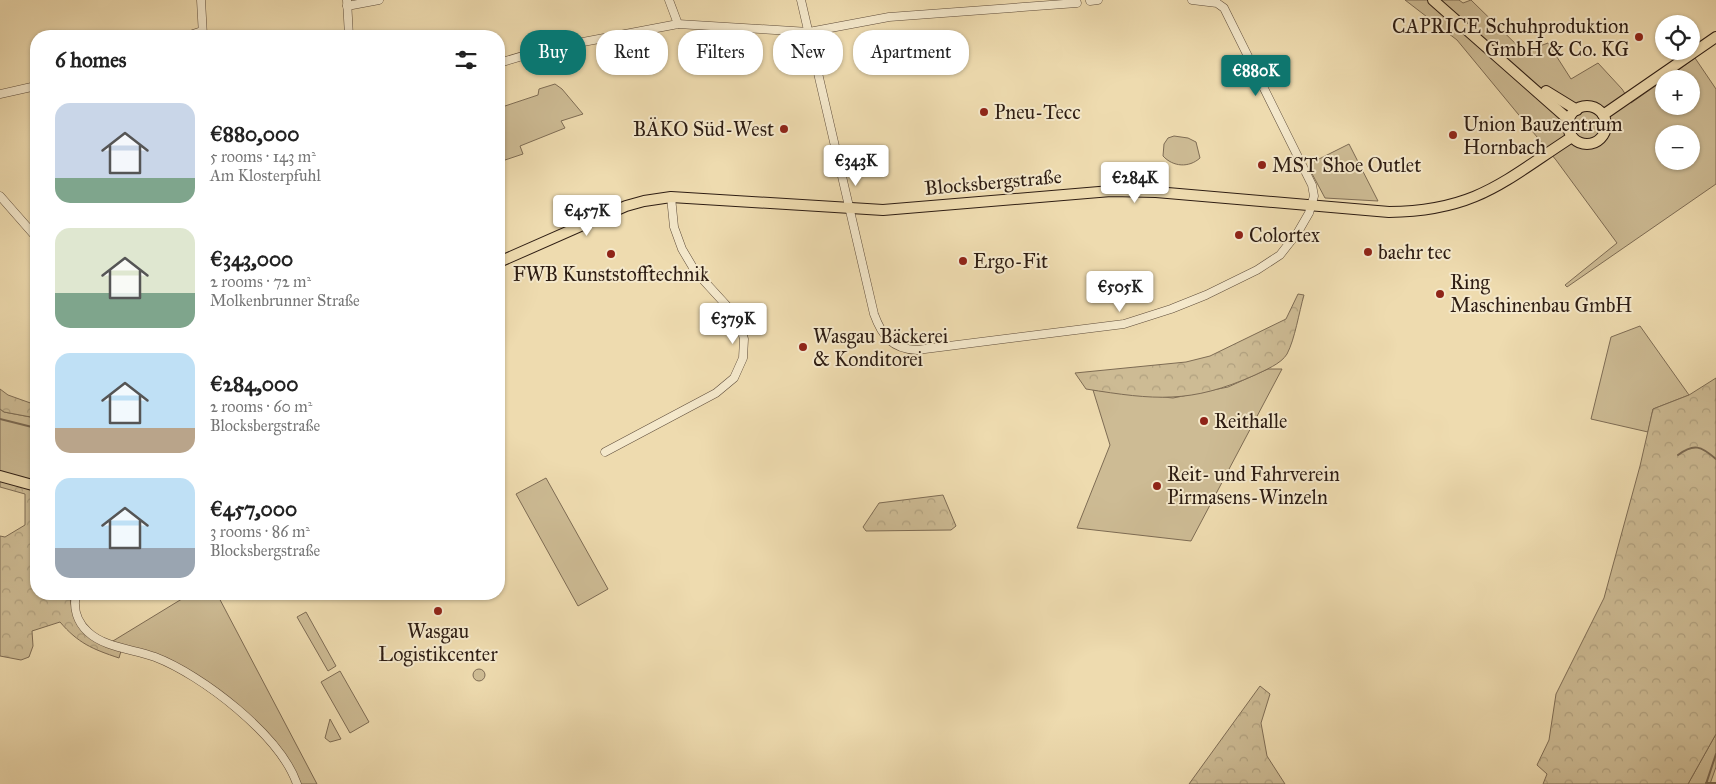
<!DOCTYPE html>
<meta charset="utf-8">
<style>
:root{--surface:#fff;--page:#f2f2f2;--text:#222;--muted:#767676;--accent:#0f766e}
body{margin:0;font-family:"IM FELL Great Primer",serif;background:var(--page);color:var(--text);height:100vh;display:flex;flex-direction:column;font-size:19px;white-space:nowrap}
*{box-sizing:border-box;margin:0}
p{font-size:16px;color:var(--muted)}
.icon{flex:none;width:28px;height:28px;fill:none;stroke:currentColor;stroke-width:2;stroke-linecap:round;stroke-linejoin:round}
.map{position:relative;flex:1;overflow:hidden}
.drawer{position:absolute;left:30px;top:30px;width:475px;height:570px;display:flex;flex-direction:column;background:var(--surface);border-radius:20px;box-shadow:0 1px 4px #0004}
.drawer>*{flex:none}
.guide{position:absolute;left:520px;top:30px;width:475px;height:45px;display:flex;gap:10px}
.buttons{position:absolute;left:1655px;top:15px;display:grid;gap:10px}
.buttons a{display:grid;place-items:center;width:45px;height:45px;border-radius:50%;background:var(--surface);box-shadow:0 1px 4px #0004;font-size:25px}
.price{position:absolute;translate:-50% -42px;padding:0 11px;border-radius:5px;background:#fff;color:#222;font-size:16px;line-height:32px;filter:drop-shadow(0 1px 2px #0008)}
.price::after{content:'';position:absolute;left:50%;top:30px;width:15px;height:11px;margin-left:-8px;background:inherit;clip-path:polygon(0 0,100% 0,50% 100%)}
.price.active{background:var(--accent);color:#fff}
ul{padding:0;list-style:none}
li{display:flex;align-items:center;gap:15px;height:125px;padding:0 25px}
li span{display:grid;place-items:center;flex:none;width:140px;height:100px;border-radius:15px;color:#555}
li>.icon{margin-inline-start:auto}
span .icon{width:60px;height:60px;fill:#fffc;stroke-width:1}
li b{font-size:21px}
h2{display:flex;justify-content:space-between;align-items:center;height:60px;padding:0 25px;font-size:21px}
.tag{padding:0 18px;border-radius:20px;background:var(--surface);box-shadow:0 1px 4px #0004;font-size:18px;line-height:45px}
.tag.active{background:var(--accent);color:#fff}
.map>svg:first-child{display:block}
.green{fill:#cdbb94;stroke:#7e6c54;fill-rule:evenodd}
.forest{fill:url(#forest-crowns);stroke:#7e6c54}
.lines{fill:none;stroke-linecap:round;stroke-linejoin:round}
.stream{stroke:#7a6851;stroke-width:2}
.minor-casing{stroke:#5e4c3a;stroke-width:9}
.major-casing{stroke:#2e1d13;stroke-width:12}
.minor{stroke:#f4e8cb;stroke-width:8}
.major{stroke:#eedbaf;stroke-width:10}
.poi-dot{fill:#8f2418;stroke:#f4e8cb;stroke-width:2}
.labels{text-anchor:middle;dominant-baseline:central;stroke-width:4;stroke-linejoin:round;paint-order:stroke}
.poi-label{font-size:20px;fill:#2e1d13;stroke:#f4e8cb;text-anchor:start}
.street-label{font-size:20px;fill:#2e1d13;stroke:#f4e8cb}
</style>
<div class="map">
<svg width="1716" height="784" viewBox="0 0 1716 784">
<defs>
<pattern id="forest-crowns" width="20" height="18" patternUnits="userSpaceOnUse" patternTransform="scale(1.25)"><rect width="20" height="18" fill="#cdbb94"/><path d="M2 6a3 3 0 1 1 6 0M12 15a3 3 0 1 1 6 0" fill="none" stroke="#b0a07f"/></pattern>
</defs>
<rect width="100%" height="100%" fill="#eedbaf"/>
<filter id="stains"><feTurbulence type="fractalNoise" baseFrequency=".004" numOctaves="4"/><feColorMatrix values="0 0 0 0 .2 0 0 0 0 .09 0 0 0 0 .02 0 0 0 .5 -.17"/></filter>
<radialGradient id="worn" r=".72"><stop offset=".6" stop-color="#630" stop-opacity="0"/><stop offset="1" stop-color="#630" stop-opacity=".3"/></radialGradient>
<g class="green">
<path d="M 1405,0 L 1459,0 L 1463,3 L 1471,0 L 1524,52 L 1548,43 L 1571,79 L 1598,63 L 1622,89 L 1631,103 L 1664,80 L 1664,106 L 1691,106 L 1691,79 L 1666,79 L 1695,58 L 1716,89 L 1716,184 L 1567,287 L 1565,285 L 1617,243 L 1556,160 L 1457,40 ZM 1664,134 L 1691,134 L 1691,161 L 1664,161 Z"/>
<path d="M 555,84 L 562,89 L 583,114 L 561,121 L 565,128 L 520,146 L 523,154 L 499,162 L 499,108 L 538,95 L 539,89 Z"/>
<path d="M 1174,136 L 1188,138 L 1196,142 L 1200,158 C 1189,168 1173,167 1163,156 L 1164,144 L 1168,138 Z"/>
<path d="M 1349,144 L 1378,201 L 1325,198 L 1309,168 L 1311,163 Z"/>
<path d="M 1640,326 L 1689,395 L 1653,409 L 1648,432 L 1591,419 L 1611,337 Z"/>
<path d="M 1268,369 L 1282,369 L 1191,541 L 1077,528 L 1110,445 L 1093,390 L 1173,398 L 1228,387 Z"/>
<path d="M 0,409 L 4,412 L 36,418 L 36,482 L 0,471 Z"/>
<path d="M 546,478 L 608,589 L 578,606 L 516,494 Z"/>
<path d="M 190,594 L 217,594 L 317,784 L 297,784 L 256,725 L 170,664 L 108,644 Z"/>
<path d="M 306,612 L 336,666 L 328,671 L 297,617 Z"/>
<circle cx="479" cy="675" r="6"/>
<path d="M 340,671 L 369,722 L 350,733 L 321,682 Z"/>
<path d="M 330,719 L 341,739 L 330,742 L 325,738 Z"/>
<path d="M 1716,734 L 1716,767 L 1710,784 L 1688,784 Z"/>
</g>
<g class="forest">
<path d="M 1298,294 L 1304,295 C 1299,312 1295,339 1287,354 C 1281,364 1265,370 1255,375 C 1190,404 1155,400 1086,389 L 1075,373 L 1186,362 L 1210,356 L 1286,319 Z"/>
<path d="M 1716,378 L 1716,734 L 1688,784 L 1543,784 L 1547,774 L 1537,765 L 1549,740 L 1556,694 L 1604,598 L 1640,466 L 1653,409 L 1689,395 Z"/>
<path d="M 0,389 L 8,395 L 36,405 L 36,418 L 4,412 L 0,409 Z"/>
<path d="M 0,471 L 36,482 L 36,594 L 70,594 C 73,632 88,639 121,651 L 119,658 C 92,649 78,643 60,622 L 32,631 L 33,646 L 29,657 L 21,660 L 0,656 L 0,536 L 5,537 L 25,525 L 25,494 L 0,487 Z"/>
<path d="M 943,495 L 956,526 L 951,530 L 866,531 L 863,527 L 879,503 Z"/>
<path d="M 1260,686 L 1270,694 L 1261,723 L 1267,756 L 1285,784 L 1189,784 Z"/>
</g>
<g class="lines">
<g class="stream">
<path d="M 0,419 L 36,428"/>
<path d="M 1678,455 C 1694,443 1701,446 1716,459"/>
<path d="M 1706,783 L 1716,783"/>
<path d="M 1706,784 L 1716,754"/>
</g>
<defs>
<g id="minor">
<path d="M 201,0 L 203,36"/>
<path d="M 347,0 L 349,36"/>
<path d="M 669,0 L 678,24"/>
<path d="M 801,0 L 874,314 C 882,336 892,349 917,350 L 1124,324 L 1171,309 L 1206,295 L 1257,270 L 1280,255 L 1298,232 L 1309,213 L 1314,196 L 1312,185 L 1224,8 L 1217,3 L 1192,0"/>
<path d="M 1090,1 L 1098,0"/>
<path d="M 347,6 L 379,0"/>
<path d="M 187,36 L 202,31"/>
<path d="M 499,63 L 546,49 L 678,24 L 809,32 L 889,17 L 1077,3"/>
<path d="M 0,94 L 36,86"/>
<path d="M 0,196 L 36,237"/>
<path d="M 605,452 L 716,393 L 734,378 L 743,358 L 744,339 L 738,318 L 695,271 L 682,249 L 674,227 L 671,197"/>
<path d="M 76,594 C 73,608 77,622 88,632 C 105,648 134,649 155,657 C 202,675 280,735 297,784"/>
</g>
<g id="major">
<path d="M 1433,0 L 1569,120"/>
<path d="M 1546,91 L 1577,110"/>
<circle cx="1587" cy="125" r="19"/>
<path d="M 1603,115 L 1716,37"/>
<path d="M 499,262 L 626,206 L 644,201 L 671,197 L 883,210 L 1111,191 L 1156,192 L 1389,212 C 1476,211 1504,181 1572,137"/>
<path d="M 0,476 L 36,486"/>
</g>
</defs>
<use href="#minor" class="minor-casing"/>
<use href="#major" class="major-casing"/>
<use href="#minor" class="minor"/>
<use href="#major" class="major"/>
</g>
<g class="poi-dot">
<circle cx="1639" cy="37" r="5"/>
<circle cx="984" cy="112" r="5"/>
<circle cx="784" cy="129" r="5"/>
<circle cx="1453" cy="135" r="5"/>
<circle cx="1262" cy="165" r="5"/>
<circle cx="1239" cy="235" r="5"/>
<circle cx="1368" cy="252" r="5"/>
<circle cx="611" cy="254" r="5"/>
<circle cx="963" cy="261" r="5"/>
<circle cx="1440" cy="294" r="5"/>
<circle cx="803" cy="347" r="5"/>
<circle cx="1204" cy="421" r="5"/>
<circle cx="1157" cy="486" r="5"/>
<circle cx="438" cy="611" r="5"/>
</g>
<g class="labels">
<g class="poi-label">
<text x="1629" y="26" text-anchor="end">CAPRICE Schuhproduktion<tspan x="1629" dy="23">GmbH &amp; Co. KG</tspan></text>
<text x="994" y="112">Pneu-Tecc</text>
<text x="1463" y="124">Union Bauzentrum<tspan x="1463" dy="23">Hornbach</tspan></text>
<text x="774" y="129" text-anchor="end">BÄKO Süd-West</text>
<text x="1272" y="165">MST Shoe Outlet</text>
<text x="1249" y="235">Colortex</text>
<text x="1378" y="252">baehr tec</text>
<text x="973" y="261">Ergo-Fit</text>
<text x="611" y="274" text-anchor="middle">FWB Kunststofftechnik</text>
<text x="1450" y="282">Ring<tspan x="1450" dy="23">Maschinenbau GmbH</tspan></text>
<text x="813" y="336">Wasgau Bäckerei<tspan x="813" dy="23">&amp; Konditorei</tspan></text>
<text x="1214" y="421">Reithalle</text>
<text x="1167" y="474">Reit- und Fahrverein<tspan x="1167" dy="23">Pirmasens-Winzeln</tspan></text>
<text x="438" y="631" text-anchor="middle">Wasgau<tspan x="438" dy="23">Logistikcenter</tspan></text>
</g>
<g class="street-label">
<text transform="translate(993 182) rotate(-5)">Blocksbergstraße</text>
</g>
</g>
<rect width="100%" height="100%" filter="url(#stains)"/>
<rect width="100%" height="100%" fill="url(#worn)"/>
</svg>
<div class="buttons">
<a><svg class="icon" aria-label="locate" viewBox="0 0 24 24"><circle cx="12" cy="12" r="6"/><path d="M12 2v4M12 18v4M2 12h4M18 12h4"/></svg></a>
<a>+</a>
<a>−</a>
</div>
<b class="price active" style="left:1256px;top:97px">€880K</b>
<b class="price" style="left:856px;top:187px">€343K</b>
<b class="price" style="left:1135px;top:204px">€284K</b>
<b class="price" style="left:587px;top:237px">€457K</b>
<b class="price" style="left:1120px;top:313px">€505K</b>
<b class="price" style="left:733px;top:345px">€379K</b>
<div class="guide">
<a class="tag active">Buy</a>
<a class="tag">Rent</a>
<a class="tag">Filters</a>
<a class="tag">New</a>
<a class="tag">Apartment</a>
</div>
<section class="drawer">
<h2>6 homes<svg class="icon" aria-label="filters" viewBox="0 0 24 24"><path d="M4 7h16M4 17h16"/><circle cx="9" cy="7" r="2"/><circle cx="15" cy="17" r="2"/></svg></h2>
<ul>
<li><span style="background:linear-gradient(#c9d6e8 75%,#7fa58c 0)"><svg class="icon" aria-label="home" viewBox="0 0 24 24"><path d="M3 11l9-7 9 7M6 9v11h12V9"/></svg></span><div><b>€880,000</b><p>5 rooms · 143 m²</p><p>Am Klosterpfuhl</p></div></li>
<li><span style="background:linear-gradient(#dfe7d0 65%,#7fa58c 0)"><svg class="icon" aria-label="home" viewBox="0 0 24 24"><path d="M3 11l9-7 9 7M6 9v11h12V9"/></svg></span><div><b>€343,000</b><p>2 rooms · 72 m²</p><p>Molkenbrunner Straße</p></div></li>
<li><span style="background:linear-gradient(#bfe0f5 75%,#b9a48a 0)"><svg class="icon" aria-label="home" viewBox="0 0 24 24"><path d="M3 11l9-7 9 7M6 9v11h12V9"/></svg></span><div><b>€284,000</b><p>2 rooms · 60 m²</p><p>Blocksbergstraße</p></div></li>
<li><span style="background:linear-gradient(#bfe0f5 70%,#9aa5b1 0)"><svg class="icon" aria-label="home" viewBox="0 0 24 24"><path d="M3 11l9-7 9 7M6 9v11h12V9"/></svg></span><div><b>€457,000</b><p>3 rooms · 86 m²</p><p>Blocksbergstraße</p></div></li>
</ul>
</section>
</div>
